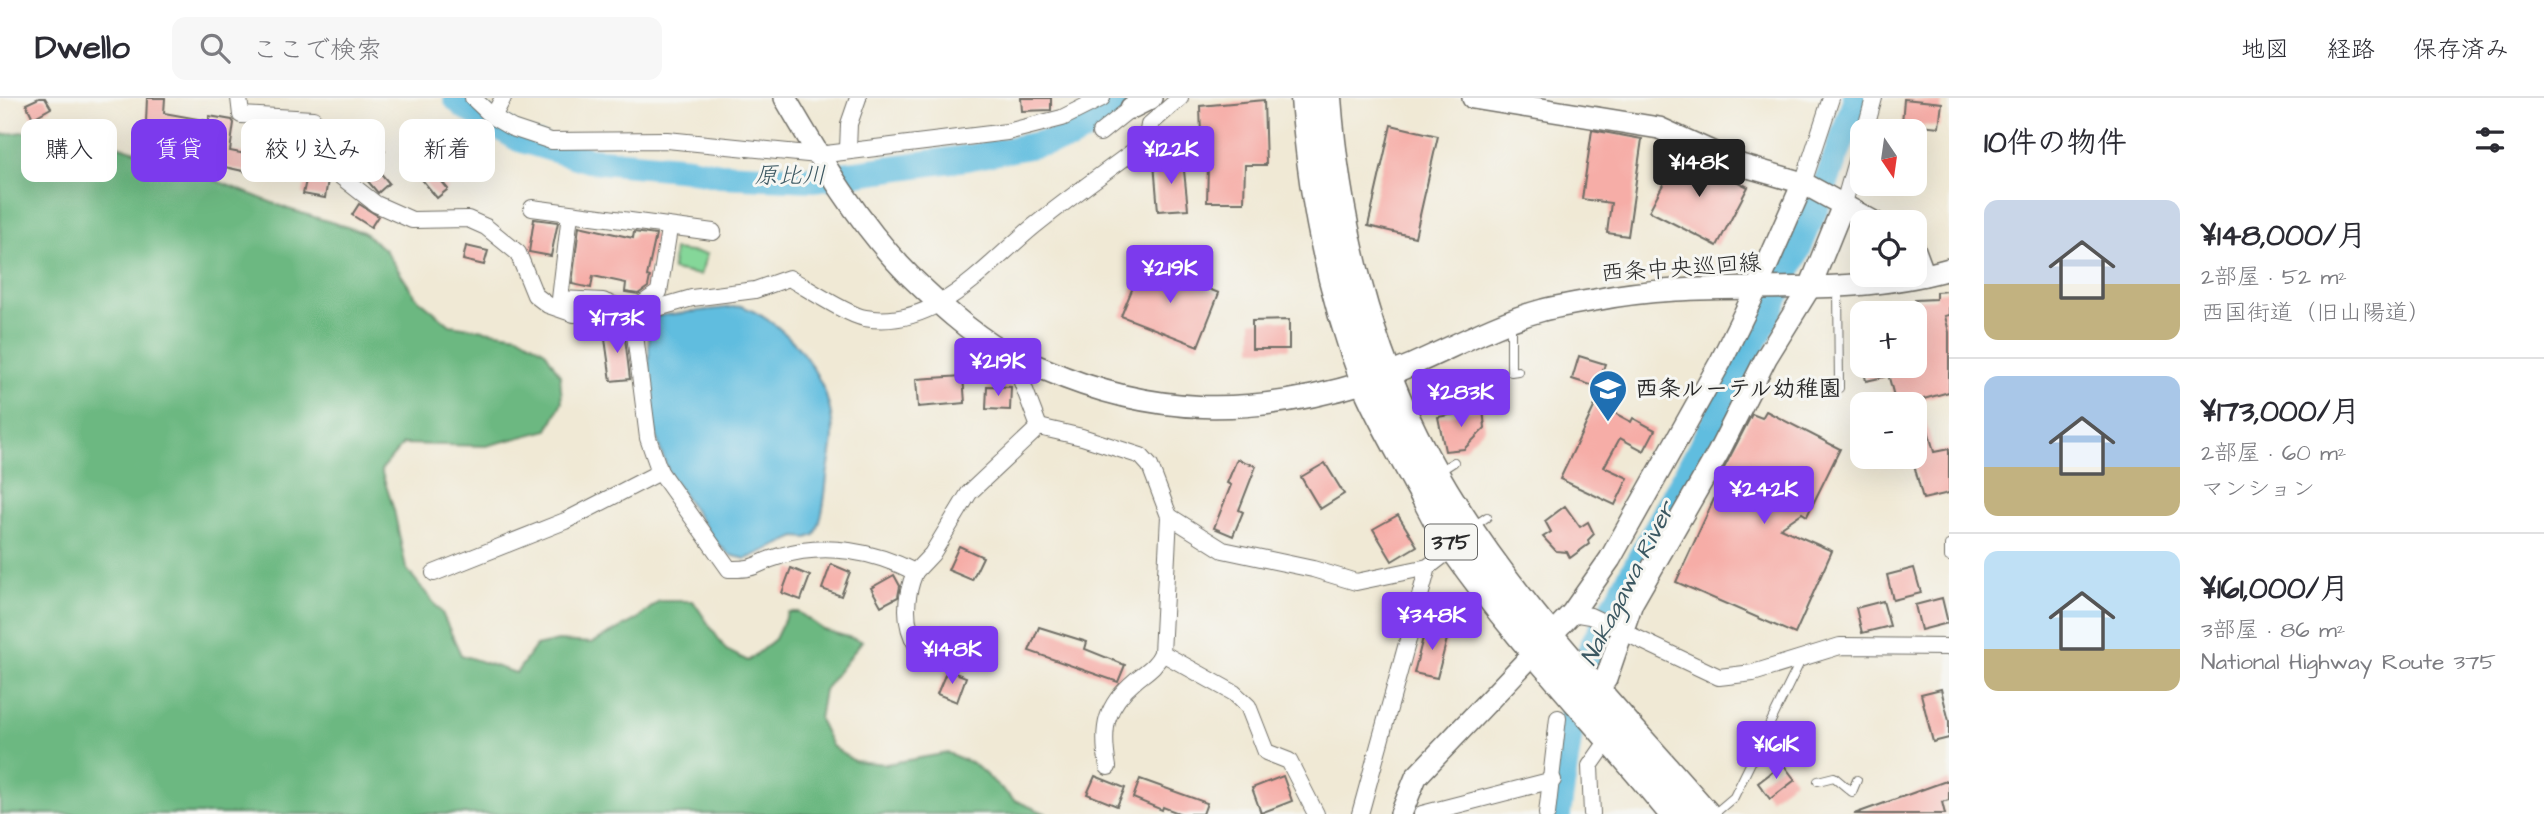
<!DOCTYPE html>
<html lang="ja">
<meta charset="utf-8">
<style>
:root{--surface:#fff;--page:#f7f7f7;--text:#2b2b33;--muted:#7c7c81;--line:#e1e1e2;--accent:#7c3aed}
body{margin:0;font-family:"Architects Daughter","Klee One",sans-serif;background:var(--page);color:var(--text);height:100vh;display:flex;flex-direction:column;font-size:26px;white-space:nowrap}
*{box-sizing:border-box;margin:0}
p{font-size:23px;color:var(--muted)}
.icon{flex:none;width:38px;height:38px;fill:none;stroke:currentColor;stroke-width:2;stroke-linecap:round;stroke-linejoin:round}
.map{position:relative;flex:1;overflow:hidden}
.sheet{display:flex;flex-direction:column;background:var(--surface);width:595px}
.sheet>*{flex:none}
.hud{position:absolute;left:21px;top:21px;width:665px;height:63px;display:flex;gap:14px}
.needle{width:46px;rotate:167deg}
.buttons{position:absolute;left:1850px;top:21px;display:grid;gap:14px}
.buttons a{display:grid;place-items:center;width:77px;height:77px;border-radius:14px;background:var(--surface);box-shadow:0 7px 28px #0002;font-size:35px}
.price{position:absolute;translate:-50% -60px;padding:0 16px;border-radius:7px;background:var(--accent);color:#fff;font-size:23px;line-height:46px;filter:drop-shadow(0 2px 4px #0008)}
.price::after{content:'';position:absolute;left:50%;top:42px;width:21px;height:16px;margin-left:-10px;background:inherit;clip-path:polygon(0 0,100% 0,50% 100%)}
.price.active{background:#222;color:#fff}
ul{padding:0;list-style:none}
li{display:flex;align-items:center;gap:21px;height:175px;padding:0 35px}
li+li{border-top:2px solid var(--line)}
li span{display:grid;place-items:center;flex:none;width:196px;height:140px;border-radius:14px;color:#555}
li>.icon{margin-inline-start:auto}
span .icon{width:84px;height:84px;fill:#fffc;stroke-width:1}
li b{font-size:30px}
h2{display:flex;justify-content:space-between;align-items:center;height:84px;padding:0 35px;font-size:30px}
.chip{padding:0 24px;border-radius:14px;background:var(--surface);box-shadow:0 7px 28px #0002;font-size:24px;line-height:63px}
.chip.active{background:var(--accent);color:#fff}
header{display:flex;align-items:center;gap:42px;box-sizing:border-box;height:98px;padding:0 35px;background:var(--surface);border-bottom:2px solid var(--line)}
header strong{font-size:33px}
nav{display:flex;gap:38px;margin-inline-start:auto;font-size:24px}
.search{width:490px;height:63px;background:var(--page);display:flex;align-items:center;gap:18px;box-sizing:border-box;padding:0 24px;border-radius:14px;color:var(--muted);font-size:26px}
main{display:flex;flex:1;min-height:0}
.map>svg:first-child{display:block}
.green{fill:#85d799;stroke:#588162;stroke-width:2}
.forest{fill:#6cb881;stroke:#4c7256;stroke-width:2}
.water{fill:#61bddf;stroke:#467485;stroke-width:2}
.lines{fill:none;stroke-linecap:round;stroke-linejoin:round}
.river{stroke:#61bddf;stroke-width:26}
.building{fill:#f6ada7}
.lane-casing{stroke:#706e66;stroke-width:10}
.street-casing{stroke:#706e66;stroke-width:18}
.secondary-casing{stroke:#706e66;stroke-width:24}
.highway-casing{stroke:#706e66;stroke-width:31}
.lane{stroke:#fff;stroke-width:8}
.street{stroke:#fff;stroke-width:16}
.secondary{stroke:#fff;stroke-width:21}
.highway{stroke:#fff;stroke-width:28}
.labels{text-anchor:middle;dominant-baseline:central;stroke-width:6;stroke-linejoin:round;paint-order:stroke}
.shield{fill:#f6f6f2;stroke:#686867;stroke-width:2}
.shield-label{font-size:21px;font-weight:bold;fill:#2b2b2b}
.street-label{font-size:23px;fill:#2b2b2b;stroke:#f6f6f2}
.poi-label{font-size:23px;font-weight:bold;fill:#2b2b2b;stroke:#f6f6f2;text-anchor:start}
.water-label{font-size:24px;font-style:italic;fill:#3b5761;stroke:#f6f6f2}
</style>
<header>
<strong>Dwello</strong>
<div class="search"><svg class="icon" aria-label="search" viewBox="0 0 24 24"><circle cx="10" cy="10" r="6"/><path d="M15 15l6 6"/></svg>ここで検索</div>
<nav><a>地図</a><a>経路</a><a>保存済み</a></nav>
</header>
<main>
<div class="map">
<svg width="1949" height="716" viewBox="0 0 1949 716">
<rect width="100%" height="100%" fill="#f6f6f2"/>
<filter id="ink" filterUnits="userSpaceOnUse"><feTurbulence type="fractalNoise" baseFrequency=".0143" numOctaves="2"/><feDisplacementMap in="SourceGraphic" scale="14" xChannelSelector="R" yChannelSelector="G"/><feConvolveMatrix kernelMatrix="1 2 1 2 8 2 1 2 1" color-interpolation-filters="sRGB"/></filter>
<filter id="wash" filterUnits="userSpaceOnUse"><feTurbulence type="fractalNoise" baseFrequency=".00686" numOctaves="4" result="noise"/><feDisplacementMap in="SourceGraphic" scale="28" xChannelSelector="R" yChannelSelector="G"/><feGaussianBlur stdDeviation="1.57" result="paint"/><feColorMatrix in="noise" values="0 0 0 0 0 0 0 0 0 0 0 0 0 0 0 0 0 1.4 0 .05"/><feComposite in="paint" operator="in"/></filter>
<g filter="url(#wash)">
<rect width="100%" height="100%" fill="#f0e9d5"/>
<path class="green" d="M 674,152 L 707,156 L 700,177 L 672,172 Z"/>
<path class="forest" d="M 63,29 L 172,65 L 288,111 L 363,134 L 385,152 L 416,199 L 450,227 L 518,237 L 545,253 L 560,277 L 562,304 L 548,332 L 486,348 L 403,346 L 381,372 L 394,412 L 406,470 L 442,515 L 461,557 L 516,575 L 536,548 L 558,543 L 592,545 L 636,522 L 659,503 L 693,503 L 726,552 L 748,563 L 775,541 L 788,514 L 798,514 L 824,532 L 862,543 L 824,592 L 819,621 L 832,648 L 854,663 L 886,666 L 948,655 L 974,666 L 1014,702 L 1047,716 L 0,716 L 0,37 Z"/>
<path class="water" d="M 742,208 C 791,228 832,281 833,337 C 833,350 829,365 827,379 C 825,398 823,420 815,437 L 807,440 L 796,439 L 746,461 L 730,457 L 715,443 L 670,377 L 660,351 L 649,310 L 649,238 L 657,218 Z"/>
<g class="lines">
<g class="river">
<path d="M 456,0 L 464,8 L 519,41 L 589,62 L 689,71 L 720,77 L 813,81 L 966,60 L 1070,40 L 1098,23 L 1124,0"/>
<path d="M 1558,716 L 1575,600 L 1592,548 C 1689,369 1794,194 1856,0"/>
</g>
</g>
<g id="blocks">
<g class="building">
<path d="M 39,0 L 45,0 L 51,10 L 33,20 L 26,6 Z"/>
<path d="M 147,0 L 165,0 L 164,15 L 209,23 L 209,18 L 232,22 L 234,25 L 230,53 L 287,64 L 284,82 L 202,64 L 206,41 L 168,34 L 170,25 L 146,24 Z"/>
<path d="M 1021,0 L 1051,0 L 1051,12 L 1022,13 Z"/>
<path d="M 1904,1 L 1942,5 L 1939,29 L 1902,25 Z"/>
<path d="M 1264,2 L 1266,67 L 1245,67 L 1244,104 L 1207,104 L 1208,68 L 1202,68 L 1200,8 Z"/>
<path d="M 1391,27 L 1438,38 L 1415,139 L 1368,128 Z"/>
<path d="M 1592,32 L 1642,41 L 1628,138 L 1607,135 L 1611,105 L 1582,101 Z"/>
<path d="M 371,36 L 385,53 L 372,65 L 389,85 L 378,95 L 354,67 L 349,72 L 332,57 L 343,47 L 349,54 Z"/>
<path d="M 412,47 L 448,91 L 437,100 L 402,57 Z"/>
<path d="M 1680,54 L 1748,89 L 1717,148 L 1649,113 Z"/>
<path d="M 1183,63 L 1188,111 L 1158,113 L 1154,65 Z"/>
<path d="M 307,78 L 328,82 L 325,100 L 303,96 Z"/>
<path d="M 359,106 L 378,118 L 371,129 L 352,117 Z"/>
<path d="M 534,121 L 558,124 L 551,158 L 529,154 Z"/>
<path d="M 579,128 L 633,140 L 634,134 L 656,137 L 647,178 L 650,179 L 648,189 L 638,196 L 625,194 L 626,185 L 593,178 L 591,190 L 572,186 Z"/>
<path d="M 466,148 L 488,153 L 484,167 L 463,162 Z"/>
<path d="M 1143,165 L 1219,195 L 1198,248 L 1121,218 Z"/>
<path d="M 1949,193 L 1949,217 L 1945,218 L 1949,234 L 1949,294 L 1920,302 L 1934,354 L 1949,351 L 1949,395 L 1923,401 L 1912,359 L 1914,359 L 1914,306 L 1896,306 L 1887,272 L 1914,268 L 1915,202 L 1936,201 L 1936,194 Z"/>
<path d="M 1289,222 L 1289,251 L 1252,251 L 1252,223 Z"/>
<path d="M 624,232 L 630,281 L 611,283 L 604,234 Z"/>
<path d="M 1579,258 L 1605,266 L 1597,289 L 1572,281 Z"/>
<path d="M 1863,268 L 1883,268 L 1884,279 L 1866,283 Z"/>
<path d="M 963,278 L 965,305 L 918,309 L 916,281 Z"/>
<path d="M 987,288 L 1011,289 L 1010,312 L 986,311 Z"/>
<path d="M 1596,305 L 1631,324 L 1633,320 L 1655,332 L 1644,353 L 1620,340 L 1604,369 L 1628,380 L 1615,407 L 1560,381 Z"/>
<path d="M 1483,311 L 1485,330 L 1464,351 L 1445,353 L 1438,319 Z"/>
<path d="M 1766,313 L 1840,351 L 1807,418 L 1802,415 L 1780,430 L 1832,453 L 1795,536 L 1676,484 L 1714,401 L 1732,409 L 1732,383 L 1720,378 L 1752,316 L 1762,320 Z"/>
<path d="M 1237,361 L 1256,368 L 1239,412 L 1243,414 L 1233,438 L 1214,430 L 1231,387 L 1227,385 Z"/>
<path d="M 1325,365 L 1344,396 L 1320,411 L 1301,379 Z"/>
<path d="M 1565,408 L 1580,429 L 1588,424 L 1594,436 L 1588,442 L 1589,446 L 1570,460 L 1567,454 L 1556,453 L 1543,439 L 1551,434 L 1545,423 Z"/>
<path d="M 1398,417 L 1417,448 L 1392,463 L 1373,431 Z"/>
<path d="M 959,448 L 983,459 L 972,482 L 948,472 Z"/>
<path d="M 831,466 L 850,474 L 841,498 L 822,491 Z"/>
<path d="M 791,470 L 810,478 L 801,502 L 782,495 Z"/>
<path d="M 1914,470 L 1921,495 L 1893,502 L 1887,477 Z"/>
<path d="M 894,477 L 900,488 L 898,499 L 881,508 L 871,490 Z"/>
<path d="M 1942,500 L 1948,525 L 1921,532 L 1915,507 Z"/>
<path d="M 1883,503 L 1890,528 L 1862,535 L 1856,510 Z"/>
<path d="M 1426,528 L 1449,533 L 1437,580 L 1414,575 Z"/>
<path d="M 1039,529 L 1087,544 L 1085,551 L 1125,567 L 1118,584 L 1029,553 Z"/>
<path d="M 947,572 L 966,579 L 957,604 L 937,596 Z"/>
<path d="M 1941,591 L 1949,623 L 1949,640 L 1933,644 L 1921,596 Z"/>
<path d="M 1783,666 L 1795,682 L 1770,701 L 1758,685 Z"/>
<path d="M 1095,678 L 1125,690 L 1117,708 L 1087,696 Z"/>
<path d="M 1283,678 L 1292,703 L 1261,715 L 1252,690 Z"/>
<path d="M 1140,681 L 1207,705 L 1203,716 L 1181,716 L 1163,709 L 1162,712 L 1133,700 Z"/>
<path d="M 1949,682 L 1949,702 L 1942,704 L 1945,716 L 1854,716 Z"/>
</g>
</g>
</g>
<g filter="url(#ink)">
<use href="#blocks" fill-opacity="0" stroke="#706e66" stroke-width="2"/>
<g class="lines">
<defs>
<g id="lane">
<path d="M 1838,188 L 1839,290"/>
<path d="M 1511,225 L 1511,274 L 1518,273"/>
<path d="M 1440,373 L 1454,364"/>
<path d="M 1472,429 L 1487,419"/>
<path d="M 1949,447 L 1949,459"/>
<path d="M 1818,683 L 1834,679 L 1852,694 L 1857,682"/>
<path d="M 1714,716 L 1734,699 L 1801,562"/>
</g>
<g id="street">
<path d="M 239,0 L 241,17 L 313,21 L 321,63 L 376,106 L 412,122 L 468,121 L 486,129 L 518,155 L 535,197 L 548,207 L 574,216 L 605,204 L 632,213 L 647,213 L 692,200 L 755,192 L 789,180 C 807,190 847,217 865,220 C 936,232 985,168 1034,128 C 1070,99 1108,72 1146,44 L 1149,27 L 1180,0"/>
<path d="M 473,0 L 493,19 L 512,30 L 551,43 L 667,42 L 818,57 L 1007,34 L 1062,20 L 1102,0"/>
<path d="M 493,19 L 503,0"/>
<path d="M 1865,33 L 1874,0"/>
<path d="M 1100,35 L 1131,10"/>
<path d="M 848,51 L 849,26 L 858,0"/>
<path d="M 1803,85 L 1831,0"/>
<path d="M 1844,105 L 1862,42"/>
<path d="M 532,110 L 713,134"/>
<path d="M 570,116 L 560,201 L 603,203"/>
<path d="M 632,213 L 648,340 L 660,374 L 729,471 C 758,472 755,465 780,458 C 825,444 874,453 915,474 L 932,456 L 969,395 L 1039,329"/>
<path d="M 632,213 L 659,194 L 669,131"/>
<path d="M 1012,258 L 1039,329"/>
<path d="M 1039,329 L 1082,339 L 1141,358 L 1150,368 L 1169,418 L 1162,555 L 1234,595 L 1248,608 L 1266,654 L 1289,663 L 1316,716"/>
<path d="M 1169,418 L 1223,452 L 1313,471 L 1356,484 L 1428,469 L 1454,449"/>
<path d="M 915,474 C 905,498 903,526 917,548"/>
<path d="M 434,475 L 565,423 L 660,374"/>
<path d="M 1572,515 L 1590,518 L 1719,579 L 1753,575 L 1840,548 L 1949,549"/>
<path d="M 1108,669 C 1101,630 1105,608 1136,582 C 1147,573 1156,568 1162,555"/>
<path d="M 1360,716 L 1428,469"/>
<path d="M 1422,716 L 1553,682"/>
<path d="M 1547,716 L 1558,620"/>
<path d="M 1592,716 L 1590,668 L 1611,638"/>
</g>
<g id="secondary">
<path d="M 785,0 C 821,62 859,127 910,178 C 937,204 969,234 1002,253 C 1015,261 1031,265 1044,271 C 1154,319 1252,319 1366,284 C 1426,266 1483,228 1543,212 C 1560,208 1578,205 1595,202 C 1711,178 1835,204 1949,171"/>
<path d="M 1473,0 L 1659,30 L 1741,67 L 1803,85 L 1874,124"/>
<path d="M 1131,10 L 1151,0"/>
<path d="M 1914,150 L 1924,177"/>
<path d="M 1598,592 L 1606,581 L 1632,505 L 1718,355 L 1766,260 L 1810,189 L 1844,105"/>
<path d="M 1401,716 L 1416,679 L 1572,515 L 1610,461 L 1721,263 L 1757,190 L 1803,85"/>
</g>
<g id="highway">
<path d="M 1305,0 C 1312,97 1330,192 1365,283 C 1379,317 1399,350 1416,382 C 1429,404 1440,430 1455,451 C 1521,545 1602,627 1674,716"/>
<path d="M 1327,0 C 1336,122 1366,251 1425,359 C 1495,490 1608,604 1705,716"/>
</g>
</defs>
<use href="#lane" class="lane-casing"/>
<use href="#street" class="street-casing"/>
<use href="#secondary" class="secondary-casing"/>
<use href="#highway" class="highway-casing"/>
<use href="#lane" class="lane"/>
<use href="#street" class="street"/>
<use href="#secondary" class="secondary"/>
<use href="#highway" class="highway"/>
</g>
</g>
<defs>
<symbol id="school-pin" viewBox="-11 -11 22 30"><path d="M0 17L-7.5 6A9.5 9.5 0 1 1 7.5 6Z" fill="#1f6fb2" stroke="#f6f6f2"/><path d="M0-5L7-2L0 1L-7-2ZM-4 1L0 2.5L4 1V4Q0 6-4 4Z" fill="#fff"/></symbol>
</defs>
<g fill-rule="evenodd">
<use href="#school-pin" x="1586" y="269" width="44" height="60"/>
</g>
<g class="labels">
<rect class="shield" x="1425" y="426.5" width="52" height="35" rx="5"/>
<g class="shield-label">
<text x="1451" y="444">375</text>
</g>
<g class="street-label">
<text transform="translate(1681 170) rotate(-4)">西条中央巡回線</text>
</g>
<g class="poi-label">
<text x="1635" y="291">西条ルーテル幼稚園</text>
</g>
<g class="water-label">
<text x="790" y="78">原比川</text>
<text transform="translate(1628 486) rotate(-63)">Nakagawa River</text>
</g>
</g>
</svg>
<div class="buttons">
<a><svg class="needle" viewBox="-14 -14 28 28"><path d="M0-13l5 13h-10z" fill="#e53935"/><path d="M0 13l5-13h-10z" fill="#7c7c81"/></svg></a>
<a><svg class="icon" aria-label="locate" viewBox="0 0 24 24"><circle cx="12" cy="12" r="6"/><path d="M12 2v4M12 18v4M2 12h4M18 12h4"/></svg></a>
<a>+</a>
<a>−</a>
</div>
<b class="price" style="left:1171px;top:88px">¥122K</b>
<b class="price active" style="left:1699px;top:101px">¥148K</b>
<b class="price" style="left:1170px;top:207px">¥219K</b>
<b class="price" style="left:617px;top:257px">¥173K</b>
<b class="price" style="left:998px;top:300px">¥219K</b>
<b class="price" style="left:1461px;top:331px">¥283K</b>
<b class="price" style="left:1764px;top:428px">¥242K</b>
<b class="price" style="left:1432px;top:554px">¥348K</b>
<b class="price" style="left:952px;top:588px">¥148K</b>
<b class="price" style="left:1776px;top:683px">¥161K</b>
<div class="hud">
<a class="chip">購入</a>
<a class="chip active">賃貸</a>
<a class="chip">絞り込み</a>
<a class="chip">新着</a>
</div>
</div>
<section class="sheet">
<h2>10件の物件<svg class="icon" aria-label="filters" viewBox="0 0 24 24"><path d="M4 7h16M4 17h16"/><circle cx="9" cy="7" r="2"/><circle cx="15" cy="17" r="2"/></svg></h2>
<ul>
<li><span style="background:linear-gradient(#c9d6e8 60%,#c2b280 0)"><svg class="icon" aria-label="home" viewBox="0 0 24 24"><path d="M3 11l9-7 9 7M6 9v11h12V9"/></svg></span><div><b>¥148,000/月</b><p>2部屋 · 52 m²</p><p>西国街道（旧山陽道）</p></div></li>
<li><span style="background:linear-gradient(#a9c7e8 65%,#c2b280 0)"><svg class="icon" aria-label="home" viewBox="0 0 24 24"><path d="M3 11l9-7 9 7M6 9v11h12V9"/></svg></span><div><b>¥173,000/月</b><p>2部屋 · 60 m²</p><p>マンション</p></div></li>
<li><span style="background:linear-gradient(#bfe0f5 70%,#c2b280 0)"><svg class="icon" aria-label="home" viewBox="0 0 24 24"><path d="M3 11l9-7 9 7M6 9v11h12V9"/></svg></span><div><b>¥161,000/月</b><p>3部屋 · 86 m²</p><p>National Highway Route 375</p></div></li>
</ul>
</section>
</main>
